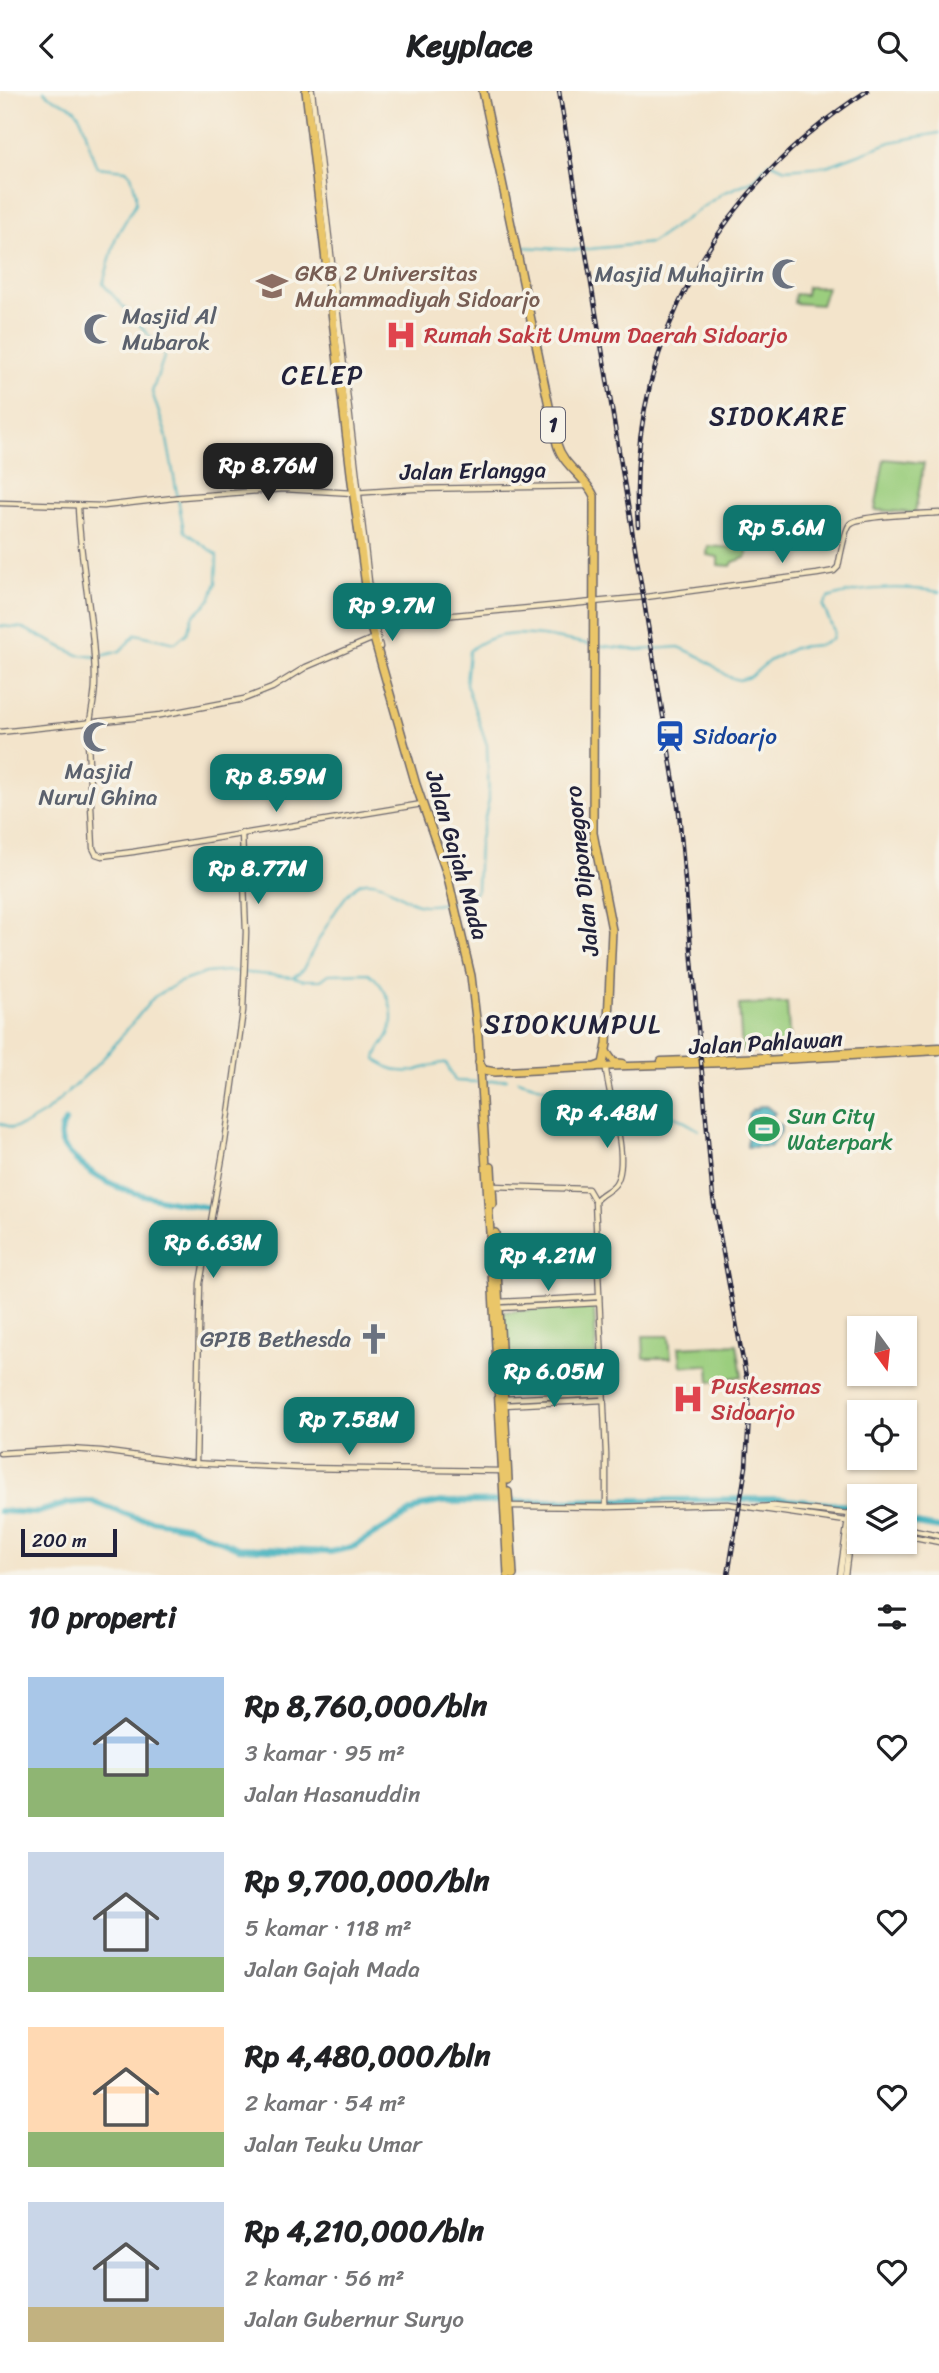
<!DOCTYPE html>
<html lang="id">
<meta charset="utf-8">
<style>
:root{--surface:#fff;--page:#f6f6f6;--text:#202124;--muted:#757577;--accent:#0f766e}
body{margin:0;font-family:Sriracha,sans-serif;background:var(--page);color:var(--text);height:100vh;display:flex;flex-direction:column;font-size:26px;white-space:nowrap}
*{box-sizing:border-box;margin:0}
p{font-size:23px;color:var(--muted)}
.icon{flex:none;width:38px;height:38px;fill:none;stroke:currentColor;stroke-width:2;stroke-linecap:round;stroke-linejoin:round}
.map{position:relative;height:1484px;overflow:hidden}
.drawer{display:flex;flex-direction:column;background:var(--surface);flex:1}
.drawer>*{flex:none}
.needle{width:46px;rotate:165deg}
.buttons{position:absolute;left:847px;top:1225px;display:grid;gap:14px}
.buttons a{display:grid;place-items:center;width:70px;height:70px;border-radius:0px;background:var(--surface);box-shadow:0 2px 5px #0004;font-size:35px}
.scale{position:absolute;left:21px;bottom:18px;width:96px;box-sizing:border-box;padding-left:7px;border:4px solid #22223b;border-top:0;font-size:19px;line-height:24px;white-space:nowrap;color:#22223b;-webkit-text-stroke:5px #f7f3e8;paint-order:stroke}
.price{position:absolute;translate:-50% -60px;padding:0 16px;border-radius:14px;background:var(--accent);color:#fff;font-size:23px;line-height:46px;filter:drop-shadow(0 2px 4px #0008)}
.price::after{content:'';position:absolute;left:50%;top:42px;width:21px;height:16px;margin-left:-10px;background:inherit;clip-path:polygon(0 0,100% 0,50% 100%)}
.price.selected{background:#222;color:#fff}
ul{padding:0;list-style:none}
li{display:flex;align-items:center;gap:21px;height:175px;padding:0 28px}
li span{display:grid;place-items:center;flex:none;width:196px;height:140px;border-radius:0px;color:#555}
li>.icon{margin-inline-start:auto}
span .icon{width:84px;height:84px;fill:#fffc;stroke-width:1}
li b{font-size:30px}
h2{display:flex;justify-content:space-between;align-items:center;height:84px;padding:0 28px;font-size:30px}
header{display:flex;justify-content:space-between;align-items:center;height:91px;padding:0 28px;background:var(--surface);font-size:32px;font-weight:700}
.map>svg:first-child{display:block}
.green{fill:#9bce7e;stroke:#5e785c;stroke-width:2}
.water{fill:#41b0bd;stroke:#32697c;stroke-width:2}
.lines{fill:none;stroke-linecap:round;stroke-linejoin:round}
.stream{stroke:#41b0bd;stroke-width:2}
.river{stroke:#41b0bd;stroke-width:6}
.secondary-casing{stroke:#6b666d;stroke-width:7}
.primary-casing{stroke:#6b666d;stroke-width:9}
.highway-casing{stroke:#6b666d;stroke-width:10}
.secondary{stroke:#f7e8c3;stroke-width:4.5}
.primary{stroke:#eac669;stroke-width:6}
.highway{stroke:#eac669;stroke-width:7}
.rail-casing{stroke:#22223b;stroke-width:4.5}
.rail{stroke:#f7f3e8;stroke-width:2;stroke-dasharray:5;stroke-linecap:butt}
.labels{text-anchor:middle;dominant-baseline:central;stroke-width:7;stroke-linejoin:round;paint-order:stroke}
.shield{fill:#f7f3e8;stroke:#62616f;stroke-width:2}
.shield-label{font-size:21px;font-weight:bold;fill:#22223b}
.education-label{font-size:23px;fill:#785e54;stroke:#f7f3e8;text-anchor:start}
.worship-label{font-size:23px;fill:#5b616d;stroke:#f7f3e8;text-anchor:end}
.health-label{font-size:23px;fill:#be3a42;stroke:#f7f3e8;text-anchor:start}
.street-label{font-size:23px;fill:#22223b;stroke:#f7f3e8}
.transit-label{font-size:23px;fill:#164399;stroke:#f7f3e8;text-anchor:start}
.leisure-label{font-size:23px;fill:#27864d;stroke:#f7f3e8;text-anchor:start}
.quarter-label{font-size:26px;letter-spacing:2px;fill:#22223b;stroke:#f7f3e8}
</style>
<header><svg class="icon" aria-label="back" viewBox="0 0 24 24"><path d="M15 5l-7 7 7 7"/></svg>Keyplace<svg class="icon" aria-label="search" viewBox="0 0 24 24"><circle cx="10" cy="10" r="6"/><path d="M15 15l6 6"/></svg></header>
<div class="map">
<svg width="939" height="1484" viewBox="0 0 939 1484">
<rect width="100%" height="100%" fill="#f7f3e8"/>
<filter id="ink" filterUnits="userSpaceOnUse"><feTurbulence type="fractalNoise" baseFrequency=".0143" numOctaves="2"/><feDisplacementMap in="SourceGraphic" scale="14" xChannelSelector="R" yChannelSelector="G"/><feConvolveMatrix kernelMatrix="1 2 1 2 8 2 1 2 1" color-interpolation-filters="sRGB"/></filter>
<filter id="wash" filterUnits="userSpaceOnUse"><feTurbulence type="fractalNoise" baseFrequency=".00686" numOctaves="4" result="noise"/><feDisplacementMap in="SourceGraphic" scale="28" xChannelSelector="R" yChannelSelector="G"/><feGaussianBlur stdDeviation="1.57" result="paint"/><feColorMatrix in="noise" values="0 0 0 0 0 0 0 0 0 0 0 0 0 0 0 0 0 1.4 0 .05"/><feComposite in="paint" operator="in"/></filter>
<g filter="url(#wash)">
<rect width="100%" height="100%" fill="#f3e4cb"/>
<g class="green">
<path d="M 807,196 L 827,196 L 821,214 L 794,212 L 795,203 L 806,204 Z"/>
<path d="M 884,368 L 924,372 L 915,422 L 875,419 Z"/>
<path d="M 708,455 L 747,458 L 747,466 L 733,471 L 731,475 L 718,474 L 718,466 L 707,464 Z"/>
<path d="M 787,912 L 790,957 L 742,961 L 739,914 Z"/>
<path d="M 594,1214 L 598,1295 L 595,1301 L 511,1305 L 507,1303 L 502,1221 Z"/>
<path d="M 643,1245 L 669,1245 L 671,1267 L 644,1267 Z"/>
<path d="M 737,1253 L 742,1285 L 710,1291 L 709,1274 L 681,1275 L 679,1256 Z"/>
</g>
<path class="water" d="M 760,1015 L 766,1015 L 775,1022 L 772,1025 L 774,1032 L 781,1034 L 781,1041 L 770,1056 L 747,1056 L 748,1023 L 753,1018 L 755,1019 Z"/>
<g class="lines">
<g class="stream">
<path d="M 522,156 L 579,159 L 651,152 L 723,102 L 754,89 L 770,71 L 785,78 L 827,75 L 891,51 L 939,42"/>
<path d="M 0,535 L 23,537 L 78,564 L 98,566 L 120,560 L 136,543 L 175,552 L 187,542 L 192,526 L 210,509 L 216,492 L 217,464 L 184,440 L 166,343 L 152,301 L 164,266 L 163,260 L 103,193 L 116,146 L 136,112 L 136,103 L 131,84 L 126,79 L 97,76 C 88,59 88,36 77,21 C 70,10 53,12 44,0"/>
<path d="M 595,554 L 638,559 L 679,556 L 701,566 L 729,586 L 739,589 L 750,586 L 769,570 L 796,556 L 819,554 L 832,548 L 834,540 L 823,515 L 828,507 C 862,496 904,495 939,501"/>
<path d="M 457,810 L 471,807 L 477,799 L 479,752 L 489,709 L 487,654 L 466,593 L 469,560 C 501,531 551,547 589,553"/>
<path d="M 293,886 L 304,889 L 321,889 L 329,883 L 369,882 C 386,896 398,920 389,943 C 385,952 377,958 376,968 C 391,981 406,984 424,977 C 433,975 437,971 446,972 L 455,990 L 478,991"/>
<path d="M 518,989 C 538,995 556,1001 577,1002 C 589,1003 602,998 615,1000 C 636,1004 679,1027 699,1039"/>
<path d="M 484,991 L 507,988"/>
<path d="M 0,1032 L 12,1037 L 24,1034 L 45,1022 L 100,971 L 154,906 L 180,891 L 206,882 L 226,880 L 293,886 L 302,880 C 313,860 342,800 361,792 C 369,789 381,792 387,796 C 416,814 416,818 451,811"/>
</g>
<g class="river">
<path d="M 65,1031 C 55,1047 63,1057 75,1068 C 112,1104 160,1108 209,1117"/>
<path d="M 0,1420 L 35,1422 L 69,1412 L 91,1410 L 134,1426 L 189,1436 L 238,1457 L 330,1461 L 353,1456 L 421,1415 L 441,1411 L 778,1408 L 859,1416"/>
<path d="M 905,1431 L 939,1437"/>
</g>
</g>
</g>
<g filter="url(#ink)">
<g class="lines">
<defs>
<g id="secondary">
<path d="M 312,0 L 370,499"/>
<path d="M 0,412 L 104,415 L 182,406 L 284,398 L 353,402 L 413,398 L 587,395"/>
<path d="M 78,415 C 80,474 95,533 95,592 C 95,612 88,631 88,651 L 93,757 L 96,763 L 102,765 L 133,761 L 422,713"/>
<path d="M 372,518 L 374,526 L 380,531"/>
<path d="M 380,531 L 646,506 L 817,483 L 834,480 L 838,476 C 840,466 845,438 850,433 C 859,424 924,423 939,422"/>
<path d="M 379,532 L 376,538 L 380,556"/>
<path d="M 0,641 L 161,624 L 244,608 L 272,597 L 306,576 L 374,547"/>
<path d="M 492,1095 L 588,1098 L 595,1110"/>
<path d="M 595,1110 L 606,1363 L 606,1416"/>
<path d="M 595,1110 C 601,1102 611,1100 616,1092 C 631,1068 608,1005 606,978"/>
<path d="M 498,1211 L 599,1206"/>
<path d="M 498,1217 L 599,1212"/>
<path d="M 504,1308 L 603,1303"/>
<path d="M 504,1314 L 604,1309"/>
<path d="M 0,1362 L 69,1358 L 101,1360 L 189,1372 L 299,1377 L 502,1380"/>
<path d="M 196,1373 L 200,1192 L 225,1051 L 243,920 L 246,841 L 242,742"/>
<path d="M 508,1415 L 609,1416 L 728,1413 L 859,1432"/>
<path d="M 758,1416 L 774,1415 L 859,1424"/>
<path d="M 905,1437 L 939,1444"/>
<path d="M 905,1444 L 939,1451"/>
<path d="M 840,1484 L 849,1422"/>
<path d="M 845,1484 L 852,1429"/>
</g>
<g id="primary">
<path d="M 607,961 L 614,971 L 623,972"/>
<path d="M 784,965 L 939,956"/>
<path d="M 661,970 L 766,966"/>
<path d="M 595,976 L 728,972 L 939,960"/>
</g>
<g id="highway">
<path d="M 306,0 L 352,391 L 372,540 L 416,694 L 447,783 L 471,885 L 478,945 L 490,1142 L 508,1484"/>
<path d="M 479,971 L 484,979 L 495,981 L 595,976 L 603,973 L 607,953 L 612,839 L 593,742 L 594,405 C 585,385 563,375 557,353 L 483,0"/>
<path d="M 491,1076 L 493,1113"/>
<path d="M 495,1142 L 508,1389"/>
<path d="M 508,1401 L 513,1484"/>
</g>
</defs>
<use href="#secondary" class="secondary-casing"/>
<use href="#primary" class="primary-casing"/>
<use href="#highway" class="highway-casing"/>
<use href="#secondary" class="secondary"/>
<use href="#primary" class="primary"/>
<use href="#highway" class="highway"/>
<defs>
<g id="rail">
<path d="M 559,0 L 679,721 L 713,1107 L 747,1291 L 749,1325 L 746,1376 L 728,1484"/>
<path d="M 638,435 C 626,255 718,96 867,0"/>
</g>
</defs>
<use href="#rail" class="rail-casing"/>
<use href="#rail" class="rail"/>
</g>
</g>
<defs>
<symbol id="mosque-bare" viewBox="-9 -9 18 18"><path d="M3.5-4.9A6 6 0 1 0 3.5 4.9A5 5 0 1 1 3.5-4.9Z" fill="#6b7280" stroke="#f7f3e8" stroke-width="2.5" paint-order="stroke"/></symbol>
<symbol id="university-bare" viewBox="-9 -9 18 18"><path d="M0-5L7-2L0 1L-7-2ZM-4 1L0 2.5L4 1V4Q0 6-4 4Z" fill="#8d6e63" stroke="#f7f3e8" stroke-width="2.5" paint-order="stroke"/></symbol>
<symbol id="hospital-bare" viewBox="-9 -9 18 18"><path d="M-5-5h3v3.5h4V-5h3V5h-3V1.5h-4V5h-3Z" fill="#e0444e" stroke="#f7f3e8" stroke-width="2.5" paint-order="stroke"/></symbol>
<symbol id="station-bare" viewBox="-9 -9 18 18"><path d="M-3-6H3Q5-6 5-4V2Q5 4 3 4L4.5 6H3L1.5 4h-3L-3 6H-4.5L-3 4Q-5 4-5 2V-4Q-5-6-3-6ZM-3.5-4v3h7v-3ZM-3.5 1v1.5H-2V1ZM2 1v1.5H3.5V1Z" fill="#1a4fb4" stroke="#f7f3e8" stroke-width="2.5" paint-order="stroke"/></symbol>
<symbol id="stadium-bare" viewBox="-9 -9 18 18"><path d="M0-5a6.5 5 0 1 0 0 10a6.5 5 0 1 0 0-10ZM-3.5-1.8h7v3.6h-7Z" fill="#2e9e5b" stroke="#f7f3e8" stroke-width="2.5" paint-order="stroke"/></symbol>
<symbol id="church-bare" viewBox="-9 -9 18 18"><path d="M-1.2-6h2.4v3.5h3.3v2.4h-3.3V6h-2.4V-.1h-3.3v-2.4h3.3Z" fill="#6b7280" stroke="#f7f3e8" stroke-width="2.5" paint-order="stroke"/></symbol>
</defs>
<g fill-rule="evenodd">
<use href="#mosque-bare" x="765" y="161" width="44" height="44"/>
<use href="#university-bare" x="250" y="173" width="44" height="44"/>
<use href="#mosque-bare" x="77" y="216" width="44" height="44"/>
<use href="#hospital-bare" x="379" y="222" width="44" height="44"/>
<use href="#station-bare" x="648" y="623" width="44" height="44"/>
<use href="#mosque-bare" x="76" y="624" width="44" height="44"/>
<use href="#stadium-bare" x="742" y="1016" width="44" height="44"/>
<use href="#church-bare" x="352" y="1226" width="44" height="44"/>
<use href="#hospital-bare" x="666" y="1286" width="44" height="44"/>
</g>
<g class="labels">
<rect class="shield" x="541" y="316.5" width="24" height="35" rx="5"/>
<g class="shield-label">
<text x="553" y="334">1</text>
</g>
<g class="education-label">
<text x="295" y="182">GKB 2 Universitas<tspan x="295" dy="26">Muhammadiyah Sidoarjo</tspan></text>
</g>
<g class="worship-label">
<text x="764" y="183">Masjid Muhajirin</text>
<text x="122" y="225" text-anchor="start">Masjid Al<tspan x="122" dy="26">Mubarok</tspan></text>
<text x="98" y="680" text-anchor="middle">Masjid<tspan x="98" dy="26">Nurul Ghina</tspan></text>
<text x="351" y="1248">GPIB Bethesda</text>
</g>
<g class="health-label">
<text x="424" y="244">Rumah Sakit Umum Daerah Sidoarjo</text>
<text x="711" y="1295">Puskesmas<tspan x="711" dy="26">Sidoarjo</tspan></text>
</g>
<g class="street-label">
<text transform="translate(473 380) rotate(-1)">Jalan Erlangga</text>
<text transform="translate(457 764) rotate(74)">Jalan Gajah Mada</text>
<text transform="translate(582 780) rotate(-96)">Jalan Diponegoro</text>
<text transform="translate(766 952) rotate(-3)">Jalan Pahlawan</text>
</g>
<g class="transit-label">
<text x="693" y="645">Sidoarjo</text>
</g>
<g class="leisure-label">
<text x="787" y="1025">Sun City<tspan x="787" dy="26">Waterpark</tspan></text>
</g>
<g class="quarter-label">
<text x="323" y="284">CELEP</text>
<text x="778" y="325">SIDOKARE</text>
<text x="573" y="933">SIDOKUMPUL</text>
</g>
</g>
</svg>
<div class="buttons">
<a><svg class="needle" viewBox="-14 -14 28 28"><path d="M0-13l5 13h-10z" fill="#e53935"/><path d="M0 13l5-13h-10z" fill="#757577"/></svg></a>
<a><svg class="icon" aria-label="locate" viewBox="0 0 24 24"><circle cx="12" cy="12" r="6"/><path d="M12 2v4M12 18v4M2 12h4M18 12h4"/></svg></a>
<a><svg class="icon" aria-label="layers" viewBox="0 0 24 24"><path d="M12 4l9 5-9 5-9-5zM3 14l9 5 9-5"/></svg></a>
</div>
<div class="scale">200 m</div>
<b class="price selected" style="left:268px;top:412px">Rp 8.76M</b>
<b class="price" style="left:782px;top:474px">Rp 5.6M</b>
<b class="price" style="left:392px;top:552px">Rp 9.7M</b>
<b class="price" style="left:276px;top:723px">Rp 8.59M</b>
<b class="price" style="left:258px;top:815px">Rp 8.77M</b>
<b class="price" style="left:607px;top:1059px">Rp 4.48M</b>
<b class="price" style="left:213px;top:1189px">Rp 6.63M</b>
<b class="price" style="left:548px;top:1202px">Rp 4.21M</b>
<b class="price" style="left:554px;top:1318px">Rp 6.05M</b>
<b class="price" style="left:349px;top:1366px">Rp 7.58M</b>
</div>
<section class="drawer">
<h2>10 properti<svg class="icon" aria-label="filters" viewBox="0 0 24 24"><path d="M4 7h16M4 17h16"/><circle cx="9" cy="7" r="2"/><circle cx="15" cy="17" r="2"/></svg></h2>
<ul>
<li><span style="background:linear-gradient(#a9c7e8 65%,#8fb573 0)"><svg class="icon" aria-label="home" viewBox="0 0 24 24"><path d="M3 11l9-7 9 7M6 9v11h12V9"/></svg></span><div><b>Rp 8,760,000/bln</b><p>3 kamar · 95 m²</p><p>Jalan Hasanuddin</p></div><svg class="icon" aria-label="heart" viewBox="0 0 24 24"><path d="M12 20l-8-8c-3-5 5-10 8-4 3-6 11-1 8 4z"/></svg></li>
<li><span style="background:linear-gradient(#c9d6e8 75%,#8fb573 0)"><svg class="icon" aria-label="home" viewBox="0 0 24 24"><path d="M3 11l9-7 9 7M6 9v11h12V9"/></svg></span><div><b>Rp 9,700,000/bln</b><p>5 kamar · 118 m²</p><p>Jalan Gajah Mada</p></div><svg class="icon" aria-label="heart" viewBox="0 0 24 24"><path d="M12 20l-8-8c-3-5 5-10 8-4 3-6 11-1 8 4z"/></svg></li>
<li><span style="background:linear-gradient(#ffd9b3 75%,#8fb573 0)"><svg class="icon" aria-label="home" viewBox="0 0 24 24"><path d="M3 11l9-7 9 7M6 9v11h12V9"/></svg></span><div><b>Rp 4,480,000/bln</b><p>2 kamar · 54 m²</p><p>Jalan Teuku Umar</p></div><svg class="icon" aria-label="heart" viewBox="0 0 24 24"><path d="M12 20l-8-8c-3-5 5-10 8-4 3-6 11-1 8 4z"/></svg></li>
<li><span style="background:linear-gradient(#c9d6e8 75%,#c2b280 0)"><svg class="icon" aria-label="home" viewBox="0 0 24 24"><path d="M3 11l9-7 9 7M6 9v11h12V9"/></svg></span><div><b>Rp 4,210,000/bln</b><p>2 kamar · 56 m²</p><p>Jalan Gubernur Suryo</p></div><svg class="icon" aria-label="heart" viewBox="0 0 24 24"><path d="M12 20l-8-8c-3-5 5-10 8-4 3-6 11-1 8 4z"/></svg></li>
</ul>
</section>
